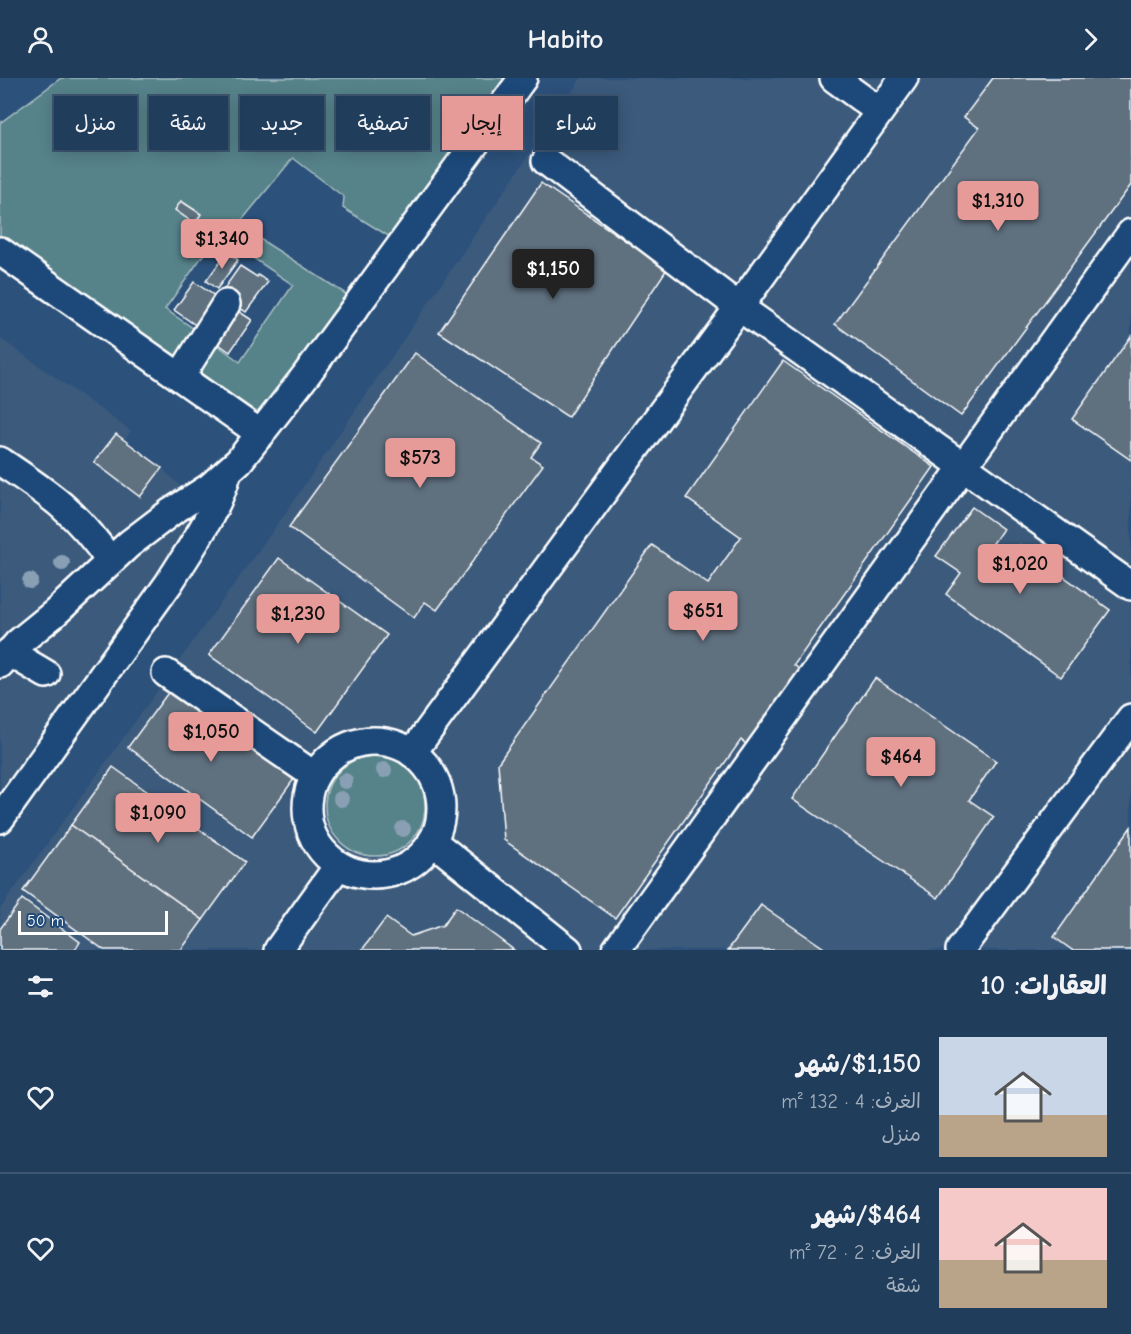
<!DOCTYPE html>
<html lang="ar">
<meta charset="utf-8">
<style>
:root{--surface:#213d5c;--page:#2d4865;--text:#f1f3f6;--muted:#a2aebb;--line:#3e5672;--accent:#e69b98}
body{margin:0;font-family:"Comic Neue","Playpen Sans Arabic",sans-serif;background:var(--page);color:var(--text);direction:rtl;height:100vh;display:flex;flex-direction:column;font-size:22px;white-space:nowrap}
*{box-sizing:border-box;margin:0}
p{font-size:20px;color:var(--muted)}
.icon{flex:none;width:33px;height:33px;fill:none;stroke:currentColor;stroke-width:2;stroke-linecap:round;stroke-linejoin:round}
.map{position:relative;height:872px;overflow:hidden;direction:ltr}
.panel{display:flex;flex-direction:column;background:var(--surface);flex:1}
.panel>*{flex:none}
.top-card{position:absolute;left:18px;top:18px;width:600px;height:54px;direction:rtl;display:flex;gap:12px}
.scale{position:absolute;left:18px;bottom:15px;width:150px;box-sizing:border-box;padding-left:6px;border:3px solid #fff;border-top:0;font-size:16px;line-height:21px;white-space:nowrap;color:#fff;-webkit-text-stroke:4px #1f4a7a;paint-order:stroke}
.price{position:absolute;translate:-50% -51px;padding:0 14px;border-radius:6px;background:var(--accent);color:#111;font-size:20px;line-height:39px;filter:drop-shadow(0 2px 3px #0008)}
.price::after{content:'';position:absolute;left:50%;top:36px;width:18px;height:14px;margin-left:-9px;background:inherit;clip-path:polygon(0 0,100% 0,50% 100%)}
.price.current{background:#222;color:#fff}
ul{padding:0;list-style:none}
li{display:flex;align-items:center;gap:18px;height:150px;padding:0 24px}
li+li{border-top:2px solid var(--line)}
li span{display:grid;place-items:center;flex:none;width:168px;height:120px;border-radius:0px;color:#555}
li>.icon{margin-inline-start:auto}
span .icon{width:72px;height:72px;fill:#fffc;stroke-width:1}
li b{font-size:26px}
h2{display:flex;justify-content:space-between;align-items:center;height:72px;padding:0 24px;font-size:26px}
.chip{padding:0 21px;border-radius:0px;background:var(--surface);box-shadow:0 3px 15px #0003,0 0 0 2px var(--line);font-size:21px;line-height:54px}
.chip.current{background:var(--accent);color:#111}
header{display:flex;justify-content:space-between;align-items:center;height:78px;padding:0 24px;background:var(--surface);font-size:27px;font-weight:600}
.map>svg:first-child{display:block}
.built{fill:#3b5a7c}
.green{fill:#56828a;stroke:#aac0c4;stroke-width:1.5}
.building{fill:#5e6f7f;stroke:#fff;stroke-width:1.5}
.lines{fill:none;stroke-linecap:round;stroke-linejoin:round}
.minor-casing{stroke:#fff;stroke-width:32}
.minor{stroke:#1f4a7a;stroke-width:27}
.tree{fill:#89a0b4}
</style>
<header><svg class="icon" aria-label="forward" viewBox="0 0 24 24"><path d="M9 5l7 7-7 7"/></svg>Habito<svg class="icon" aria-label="person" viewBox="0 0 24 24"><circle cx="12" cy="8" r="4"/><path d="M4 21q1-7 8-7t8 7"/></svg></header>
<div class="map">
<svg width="1131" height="872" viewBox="0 0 1131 872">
<rect width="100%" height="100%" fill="#2c517b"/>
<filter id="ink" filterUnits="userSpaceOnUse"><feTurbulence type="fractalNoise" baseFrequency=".0167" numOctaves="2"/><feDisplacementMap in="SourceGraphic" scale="12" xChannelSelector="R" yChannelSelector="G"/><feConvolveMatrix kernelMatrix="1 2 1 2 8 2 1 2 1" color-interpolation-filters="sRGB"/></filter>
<g filter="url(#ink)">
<g class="built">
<path d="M 581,0 L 1131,0 L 1131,872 L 0,872 L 0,831 L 284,437 Z"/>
<path d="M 0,260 L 131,353 L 125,362 L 162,390 L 193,420 L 205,427 L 0,717 Z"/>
</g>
<g class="green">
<path d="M 61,0 L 505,0 L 390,159 L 343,130 L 344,119 L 293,80 L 238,147 L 349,218 L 267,332 L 248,341 L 191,300 L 216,266 L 240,284 L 293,207 L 218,156 L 165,231 L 203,257 L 179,291 L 0,162 L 0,45 Z"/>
<circle cx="375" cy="728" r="50"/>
</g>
<g class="building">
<path d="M 993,0 L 1131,0 L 1131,107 L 961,338 L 835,246 L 979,50 L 964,39 Z"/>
<path d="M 541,105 L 667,191 L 568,339 L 439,254 Z"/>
<path d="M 181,123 L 201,136 L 195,146 L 175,132 Z"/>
<path d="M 227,174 L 238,182 L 217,211 L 206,203 Z"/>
<path d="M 240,188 L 257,199 L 258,197 L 268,204 L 246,234 L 236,227 L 239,223 L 223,212 Z"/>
<path d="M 194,204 L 224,224 L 204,253 L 174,232 Z"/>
<path d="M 235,231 L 252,242 L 230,274 L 213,262 Z"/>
<path d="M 1131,258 L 1131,382 L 1072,341 Z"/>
<path d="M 415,275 L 541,365 L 531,379 L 543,387 L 437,532 L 425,524 L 414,540 L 289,449 Z"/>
<path d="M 783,283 L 934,389 L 794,587 L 803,594 L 750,669 L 741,662 L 615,840 L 504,762 L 498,685 L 652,467 L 708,506 L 741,459 L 686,420 Z"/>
<path d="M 116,356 L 162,390 L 140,419 L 94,384 Z"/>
<path d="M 972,429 L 1003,451 L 989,471 L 1007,484 L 1020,467 L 1110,532 L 1061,599 L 946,516 L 961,495 L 936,478 Z"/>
<path d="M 279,480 L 387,557 L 317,654 L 209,577 Z"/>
<path d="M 875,600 L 996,683 L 969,722 L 994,739 L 938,820 L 792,721 Z"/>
<path d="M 170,612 L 294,701 L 252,759 L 128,669 Z"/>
<path d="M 113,689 L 245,784 L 203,842 L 71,747 Z"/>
<path d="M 71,747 L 203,842 L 181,872 L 104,872 L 23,813 Z"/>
<path d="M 1131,749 L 1131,872 L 1072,872 L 1054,859 Z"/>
<path d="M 22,821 L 80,864 L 75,872 L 0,872 L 0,851 Z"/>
<path d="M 761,827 L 762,828 L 827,872 L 728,872 Z"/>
<path d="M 456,829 L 514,872 L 362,872 L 386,840 L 411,858 L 443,847 Z"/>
</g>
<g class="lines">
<defs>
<g id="minor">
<path d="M 834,0 L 879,33"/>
<path d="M 546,83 L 739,229 L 1131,508"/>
<path d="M 0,173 L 261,356"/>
<path d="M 180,299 L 226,226"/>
<path d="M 0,383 C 48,415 77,434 110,483"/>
<path d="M 9,574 L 46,596"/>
<path d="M 0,586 L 18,565 L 55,535 L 129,466 L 171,434 L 210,409 L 239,383 L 306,297 L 523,0"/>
<path d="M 166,595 L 315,698"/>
<circle cx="374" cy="730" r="67"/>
<path d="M 412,675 L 739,229 L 904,0"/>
<path d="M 0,741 L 169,505 C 191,470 216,435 227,396"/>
<path d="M 432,763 L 568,872"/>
<path d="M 278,872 L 338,788"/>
<path d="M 616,872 L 1131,155"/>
<path d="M 960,872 L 1131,640"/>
</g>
</defs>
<use href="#minor" class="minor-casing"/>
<use href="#minor" class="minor"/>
</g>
<g class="tree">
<circle cx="62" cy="485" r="8"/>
<circle cx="30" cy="503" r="8"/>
<circle cx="384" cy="692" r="8"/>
<circle cx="345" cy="703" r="8"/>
<circle cx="341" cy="721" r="8"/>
<circle cx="403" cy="751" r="8"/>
</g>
</g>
</svg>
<div class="scale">50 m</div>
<b class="price" style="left:998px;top:154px">$1,310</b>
<b class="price" style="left:222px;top:192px">$1,340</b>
<b class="price current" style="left:553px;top:222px">$1,150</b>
<b class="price" style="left:420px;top:411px">$573</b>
<b class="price" style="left:1020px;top:517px">$1,020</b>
<b class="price" style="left:703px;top:564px">$651</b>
<b class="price" style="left:298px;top:567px">$1,230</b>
<b class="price" style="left:211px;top:685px">$1,050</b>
<b class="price" style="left:901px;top:710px">$464</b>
<b class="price" style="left:158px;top:766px">$1,090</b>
<div class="top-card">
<a class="chip">شراء</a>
<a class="chip current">إيجار</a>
<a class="chip">تصفية</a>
<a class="chip">جديد</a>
<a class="chip">شقة</a>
<a class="chip">منزل</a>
</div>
</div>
<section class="panel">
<h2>العقارات: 10<svg class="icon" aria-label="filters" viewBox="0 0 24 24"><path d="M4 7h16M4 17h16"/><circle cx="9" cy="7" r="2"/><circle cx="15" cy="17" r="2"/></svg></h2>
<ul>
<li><span style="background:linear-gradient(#c9d6e8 65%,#b9a48a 0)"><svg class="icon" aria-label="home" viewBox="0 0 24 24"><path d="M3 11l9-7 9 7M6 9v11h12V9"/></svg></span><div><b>$1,150/شهر</b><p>الغرف: 4 · 132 m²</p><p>منزل</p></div><svg class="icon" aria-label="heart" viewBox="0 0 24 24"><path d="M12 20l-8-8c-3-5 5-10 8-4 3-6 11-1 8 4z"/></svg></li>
<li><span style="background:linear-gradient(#f6c9c9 60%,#b9a48a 0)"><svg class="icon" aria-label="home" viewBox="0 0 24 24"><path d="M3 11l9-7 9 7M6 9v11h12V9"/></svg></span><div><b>$464/شهر</b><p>الغرف: 2 · 72 m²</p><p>شقة</p></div><svg class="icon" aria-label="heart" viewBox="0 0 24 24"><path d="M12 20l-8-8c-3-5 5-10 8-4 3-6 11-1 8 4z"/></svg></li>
</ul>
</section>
